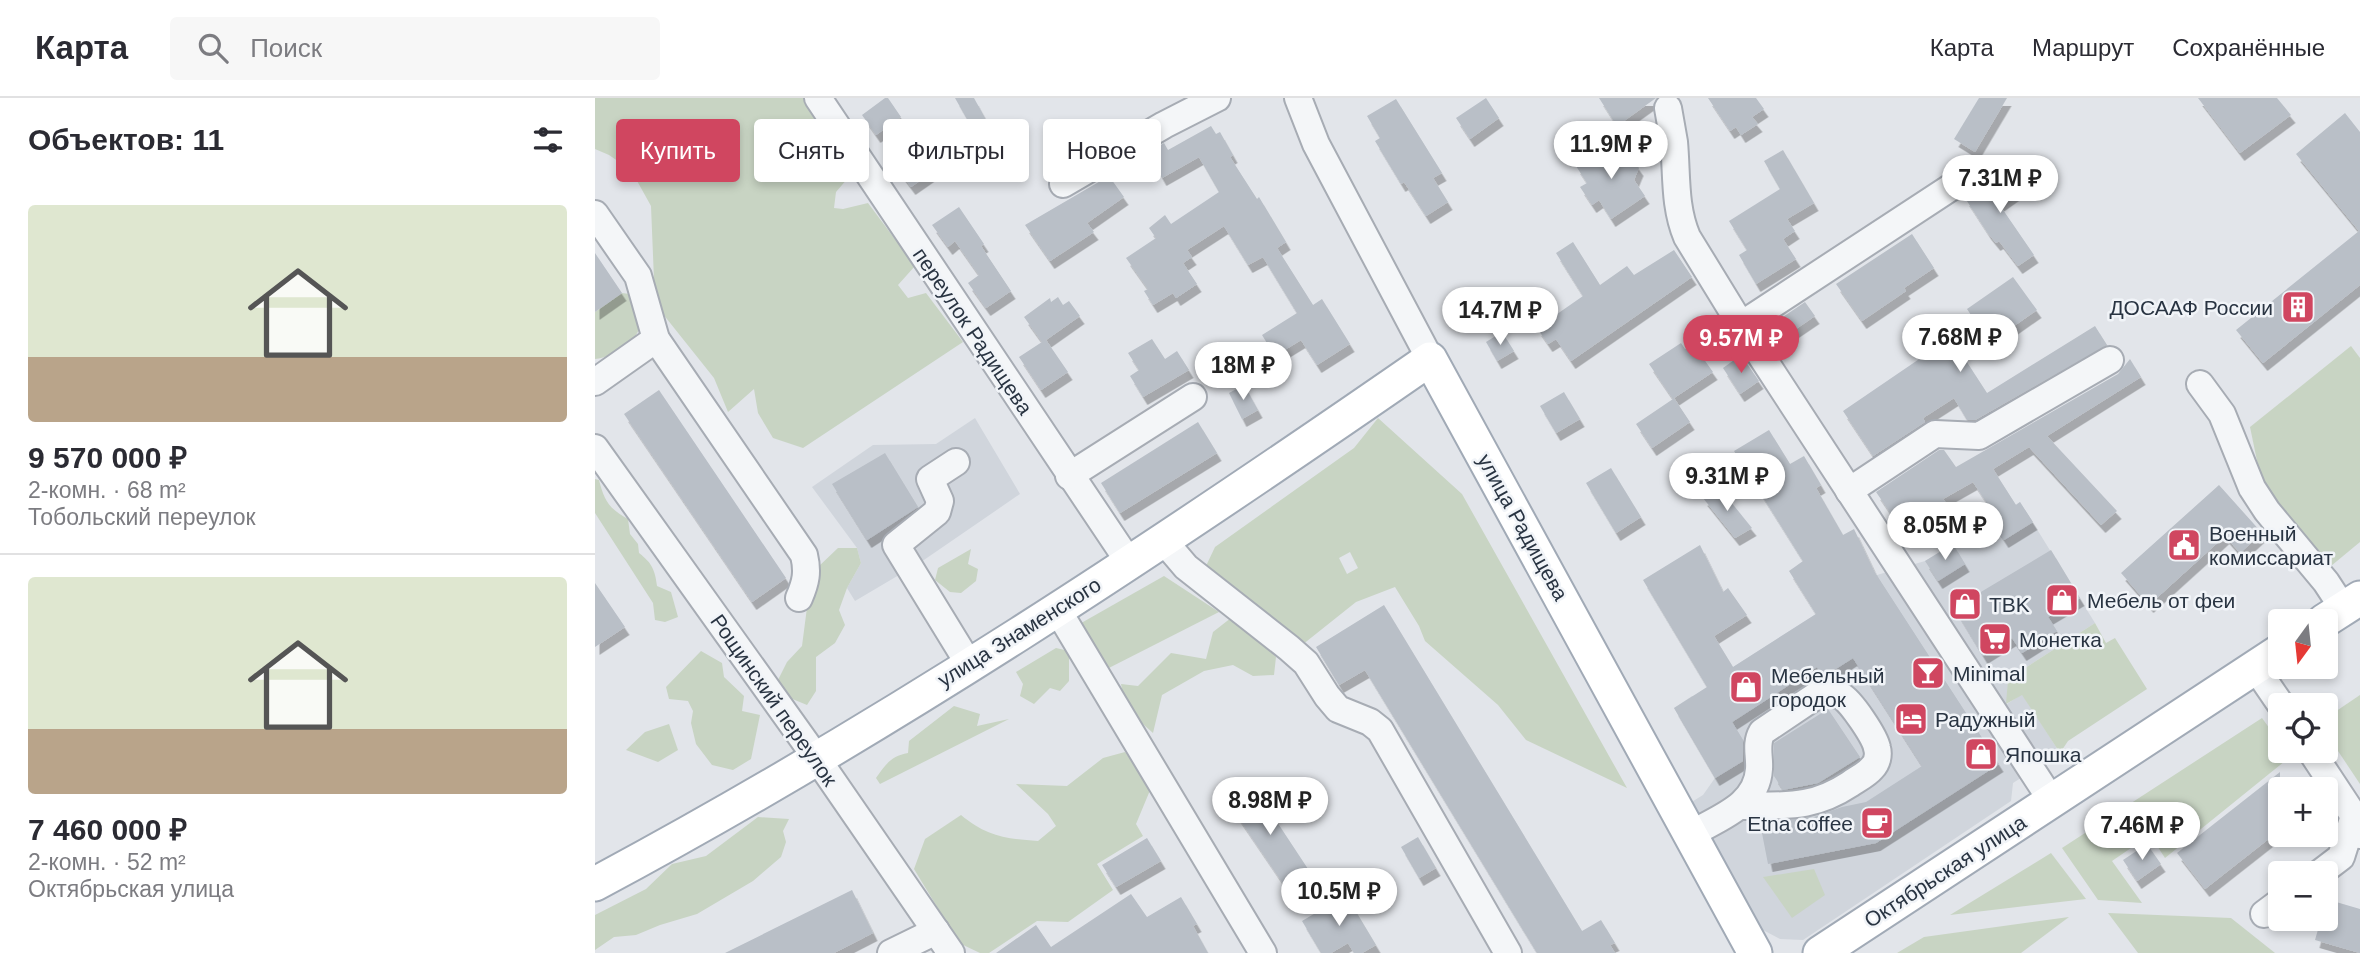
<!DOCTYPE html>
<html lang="ru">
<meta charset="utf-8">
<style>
:root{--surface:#fff;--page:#f7f7f7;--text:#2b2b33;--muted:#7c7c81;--line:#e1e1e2;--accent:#d04660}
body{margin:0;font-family:Helvetica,sans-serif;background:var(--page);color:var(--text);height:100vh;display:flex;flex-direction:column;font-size:26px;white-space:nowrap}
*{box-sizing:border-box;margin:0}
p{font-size:23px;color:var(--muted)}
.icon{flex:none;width:38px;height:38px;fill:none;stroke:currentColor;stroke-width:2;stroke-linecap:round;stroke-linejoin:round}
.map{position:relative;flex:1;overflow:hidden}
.details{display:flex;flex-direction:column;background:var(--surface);width:595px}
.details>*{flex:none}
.banner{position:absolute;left:21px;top:21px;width:665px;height:63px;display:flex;gap:14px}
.needle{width:46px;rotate:195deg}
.tools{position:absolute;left:1673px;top:511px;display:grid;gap:14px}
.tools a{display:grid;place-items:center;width:70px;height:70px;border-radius:7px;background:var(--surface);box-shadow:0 4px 10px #0003;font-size:35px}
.price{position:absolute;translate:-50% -60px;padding:0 16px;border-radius:24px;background:#fff;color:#222;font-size:23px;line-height:46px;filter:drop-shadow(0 2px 4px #0008)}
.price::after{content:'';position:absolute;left:50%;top:42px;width:21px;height:16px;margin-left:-10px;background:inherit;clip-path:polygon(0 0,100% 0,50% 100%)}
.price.selected{background:var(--accent);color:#fff}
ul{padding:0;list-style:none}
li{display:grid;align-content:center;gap:14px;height:371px;padding:0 28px}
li+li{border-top:2px solid var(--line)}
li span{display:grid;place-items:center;height:217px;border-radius:7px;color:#555}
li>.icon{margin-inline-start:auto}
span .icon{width:126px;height:126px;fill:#fffc;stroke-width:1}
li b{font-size:30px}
h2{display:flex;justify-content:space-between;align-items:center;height:84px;padding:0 28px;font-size:30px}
.tag{padding:0 24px;border-radius:7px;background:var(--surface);box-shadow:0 4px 10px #0003;font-size:24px;line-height:63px}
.tag.selected{background:var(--accent);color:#fff}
header{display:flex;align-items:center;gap:42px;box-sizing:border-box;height:98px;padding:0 35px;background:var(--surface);border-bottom:2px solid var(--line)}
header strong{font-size:33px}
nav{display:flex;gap:38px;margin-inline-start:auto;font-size:24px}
.search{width:490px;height:63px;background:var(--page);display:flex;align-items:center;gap:18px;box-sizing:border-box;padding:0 24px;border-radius:7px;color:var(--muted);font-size:26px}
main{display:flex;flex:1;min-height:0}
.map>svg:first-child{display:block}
.built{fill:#d0d5dc}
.green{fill:#c8d4c3;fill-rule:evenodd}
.building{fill:#b9bfc7;filter:url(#shadow)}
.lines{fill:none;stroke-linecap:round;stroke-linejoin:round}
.minor-casing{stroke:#a7acb4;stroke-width:30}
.major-casing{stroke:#a1aab6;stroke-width:37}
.minor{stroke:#f4f6f8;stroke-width:26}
.major{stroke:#fff;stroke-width:33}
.labels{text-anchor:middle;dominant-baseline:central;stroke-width:5;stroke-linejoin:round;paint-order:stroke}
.poi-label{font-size:21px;fill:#293442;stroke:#f1f4f8;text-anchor:start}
.street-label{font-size:21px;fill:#293442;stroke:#f1f4f8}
</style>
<header>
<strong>Карта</strong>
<div class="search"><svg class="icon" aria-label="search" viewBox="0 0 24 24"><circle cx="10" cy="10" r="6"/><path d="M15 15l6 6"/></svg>Поиск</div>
<nav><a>Карта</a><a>Маршрут</a><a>Сохранённые</a></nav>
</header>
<main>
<section class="details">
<h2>Объектов: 11<svg class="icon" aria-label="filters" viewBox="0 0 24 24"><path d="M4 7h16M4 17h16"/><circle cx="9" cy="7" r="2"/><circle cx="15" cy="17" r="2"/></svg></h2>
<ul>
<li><span style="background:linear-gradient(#dfe7d0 70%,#b9a48a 0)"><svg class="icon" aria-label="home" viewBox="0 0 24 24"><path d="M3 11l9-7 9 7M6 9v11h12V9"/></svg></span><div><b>9 570 000 ₽</b><p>2-комн. · 68 m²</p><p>Тобольский переулок</p></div></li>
<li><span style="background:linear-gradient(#dfe7d0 70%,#b9a48a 0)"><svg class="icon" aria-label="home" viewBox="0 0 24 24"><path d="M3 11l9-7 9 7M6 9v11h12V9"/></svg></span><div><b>7 460 000 ₽</b><p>2-комн. · 52 m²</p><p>Октябрьская улица</p></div></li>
</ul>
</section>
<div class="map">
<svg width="1765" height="855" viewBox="0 0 1765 855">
<defs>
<filter id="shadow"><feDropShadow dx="4.5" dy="8" stdDeviation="0" flood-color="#0004"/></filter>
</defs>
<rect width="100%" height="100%" fill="#e2e5ea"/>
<g class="built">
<path d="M 380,320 L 425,396 L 326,464 L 260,503 L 252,490 L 266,465 L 262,450 L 217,389 L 278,347 L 341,346 Z"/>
<path d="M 1425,404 L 1500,525 L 1413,581 L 1412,606 L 1427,596 L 1465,655 L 1418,685 L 1416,703 L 1208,842 L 1185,841 L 1168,832 L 1095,705 L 1108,697 L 1120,680 L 1079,610 L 1097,598 L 1103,601 L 1121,580 L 1282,477 L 1330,463 Z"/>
</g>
<g class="green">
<path d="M 0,0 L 211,0 L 259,73 L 241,94 L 239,110 L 248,111 L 273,105 L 320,168 L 303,187 L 313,200 L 331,195 L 368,244 L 208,350 L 178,340 L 163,315 L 159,291 L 133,314 L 119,280 L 60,206 L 56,108 L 36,72 L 14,57 L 0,51 Z"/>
<path d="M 27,195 L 42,197 C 43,203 47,212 47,219 C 46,242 21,259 0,261 L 0,214 Z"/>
<path d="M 1756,248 L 1765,260 L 1765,444 L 1736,468 L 1672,394 L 1666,382 L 1655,329 Z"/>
<path d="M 783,320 L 867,396 L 1032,690 L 931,642 L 903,607 L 830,543 L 824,528 L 800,489 L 761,504 L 702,551 L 611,468 L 620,449 L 759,350 ZM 755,454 L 763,470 L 752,476 L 744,460 Z"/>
<path d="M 0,381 L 4,382 C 9,402 14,411 33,421 L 35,436 L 43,446 L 44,455 C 57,465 60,472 62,488 L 76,494 L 83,519 L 70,524 L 60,522 L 58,505 L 0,415 Z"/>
<path d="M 243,450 L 262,450 L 266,465 L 252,490 L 244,512 L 250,527 L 240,545 L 221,559 L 221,593 L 212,607 L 195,600 L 183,582 L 192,564 L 207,548 L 214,494 L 222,470 Z"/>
<path d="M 376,451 L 373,466 L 383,471 L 381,483 L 366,495 L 355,494 L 340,482 L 343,470 Z"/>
<path d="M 569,478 L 624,514 L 506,574 L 481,528 Z"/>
<path d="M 641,516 L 681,559 L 679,577 L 658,578 L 638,567 L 609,573 L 567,597 L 558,635 L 531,611 L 526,586 L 543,588 L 576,555 L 611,561 L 618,534 Z"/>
<path d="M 1500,525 L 1511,545 L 1520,540 L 1552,591 L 1473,643 L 1465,655 L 1427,597 L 1411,606 L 1413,581 Z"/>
<path d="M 461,550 L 474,553 L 474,583 L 465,593 L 455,590 L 439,606 L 425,598 L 428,586 L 421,574 Z"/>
<path d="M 106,553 L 127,565 L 129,579 L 149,598 L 147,613 L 165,617 L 156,661 L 138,672 L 117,667 L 101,646 L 96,625 L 98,613 L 93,603 L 74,601 L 71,589 Z"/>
<path d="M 1765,597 L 1765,686 L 1731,635 L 1731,620 Z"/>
<path d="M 359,608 L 385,616 L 382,628 L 414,621 L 285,686 L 281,680 C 290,667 296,658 313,655 L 314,643 Z"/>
<path d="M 1667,620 L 1685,645 L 1685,653 L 1691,653 L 1695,659 L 1570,760 L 1555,737 L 1517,763 L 1547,805 L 1503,802 L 1467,750 Z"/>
<path d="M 74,626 L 83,652 L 63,664 L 31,652 L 50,634 Z"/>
<path d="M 530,654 L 556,690 L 541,726 L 548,738 L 502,766 L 518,792 L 473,824 L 442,823 L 394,855 L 385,855 L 364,845 L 319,771 L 330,741 L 366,717 C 391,738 411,741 443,743 L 461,728 L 453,716 L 421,686 L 472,688 L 508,660 Z"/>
<path d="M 163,719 L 194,721 L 188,733 L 191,744 L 186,759 L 158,783 L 102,816 L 65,827 L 41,837 L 19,839 L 0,852 L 0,817 L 51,791 L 77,766 L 111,758 Z"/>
<path d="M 1456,755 L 1491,801 L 1355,817 Z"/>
<path d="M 1219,771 L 1230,797 L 1197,820 L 1168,779 Z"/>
<path d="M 1513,815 L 1636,820 L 1680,855 L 1543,855 Z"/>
<path d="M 1474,819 L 1426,855 L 1302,855 L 1329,839 Z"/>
</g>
<g class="building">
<path d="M 290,0 L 293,0 L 306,19 L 281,37 L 267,17 Z"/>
<path d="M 360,0 L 379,0 L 395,29 L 381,37 Z"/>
<path d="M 891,0 L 904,20 L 875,41 L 861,20 Z"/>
<path d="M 1004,0 L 1061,0 L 1022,28 Z"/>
<path d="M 1113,0 L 1161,0 L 1169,11 L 1157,19 L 1163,26 L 1146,37 L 1141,29 L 1135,33 Z"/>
<path d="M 1384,0 L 1412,0 L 1380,54 L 1359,41 Z"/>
<path d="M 1603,0 L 1682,0 L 1696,17 L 1645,55 Z"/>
<path d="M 801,1 L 847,75 L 838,80 L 853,104 L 831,118 L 809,84 L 806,86 L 780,43 L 785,40 L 772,18 Z"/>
<path d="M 1750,15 L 1765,34 L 1765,187 L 1668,265 L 1641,232 L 1764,133 L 1701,56 Z"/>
<path d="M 616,28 L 621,36 L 625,34 L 638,57 L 635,59 L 662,101 L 664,99 L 691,144 L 682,150 L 718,207 L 727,201 L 755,246 L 722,267 L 706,242 L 680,258 L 667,237 L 702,215 L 668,159 L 653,167 L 629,128 L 592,152 L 597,159 L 588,165 L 602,186 L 581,200 L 578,195 L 558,207 L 549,193 L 553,191 L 531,160 L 561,140 L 554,130 L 570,117 L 576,126 L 624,94 L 604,59 L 567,80 L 553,55 L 569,45 L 573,52 Z"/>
<path d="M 1015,46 L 1025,60 L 1036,59 L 1044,70 L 1039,82 L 1050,98 L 1016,121 L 1004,102 L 997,107 L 985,89 L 992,85 L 981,68 Z"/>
<path d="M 322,48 L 339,73 L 316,89 L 298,65 Z"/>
<path d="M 1188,52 L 1219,105 L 1192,121 L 1200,133 L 1188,141 L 1201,161 L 1161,186 L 1144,157 L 1152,152 L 1134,123 L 1185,91 L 1169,63 Z"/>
<path d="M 1415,70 L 1428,89 L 1404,106 L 1439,157 L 1423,168 L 1404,143 L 1401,145 L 1392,134 L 1370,100 Z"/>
<path d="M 514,78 L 529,99 L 492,125 L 499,134 L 455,163 L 430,127 Z"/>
<path d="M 364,109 L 389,146 L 386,148 L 416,193 L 391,210 L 373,185 L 384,177 L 360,143 L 353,149 L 337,127 Z"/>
<path d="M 1317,136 L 1339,170 L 1309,190 L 1311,193 L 1267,223 L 1241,186 Z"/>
<path d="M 978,144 L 1005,187 L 1032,168 L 1039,177 L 1079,152 L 1097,179 L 976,263 L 961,241 L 953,246 L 942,230 L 988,198 L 961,155 Z"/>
<path d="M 0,155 L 27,195 L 0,214 Z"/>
<path d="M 1418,179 L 1442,212 L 1412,233 L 1407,227 L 1366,255 L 1392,295 L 1500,228 L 1512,247 L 1380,322 L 1372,322 L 1359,300 L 1328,320 L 1330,324 L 1278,358 L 1248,313 L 1380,223 L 1372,211 Z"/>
<path d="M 463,199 L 468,207 L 474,203 L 485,218 L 451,242 L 473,274 L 446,292 L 424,259 L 447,244 L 429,219 L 455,200 L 456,204 Z"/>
<path d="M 1210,204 L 1220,218 L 1192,237 L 1182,223 Z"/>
<path d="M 907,234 L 919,253 L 902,263 L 891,244 Z"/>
<path d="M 557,241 L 570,261 L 582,253 L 594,272 L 548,299 L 535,278 L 544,272 L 533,255 Z"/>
<path d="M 1086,245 L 1090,251 L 1098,246 L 1118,274 L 1079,300 L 1095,324 L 1057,350 L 1041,326 L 1078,301 L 1054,266 Z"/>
<path d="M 1146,257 L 1164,283 L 1145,296 L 1128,270 Z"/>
<path d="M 1535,261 L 1546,279 L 1452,338 L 1522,413 L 1506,427 L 1434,349 L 1398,371 L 1421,407 L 1425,404 L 1438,424 L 1409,442 L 1396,422 L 1401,419 L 1378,384 L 1348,401 L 1351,405 L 1319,426 L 1314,419 L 1303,426 L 1281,394 L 1344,352 L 1349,352 L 1361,369 L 1523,276 Z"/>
<path d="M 649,287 L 663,312 L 647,321 L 634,295 Z"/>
<path d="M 64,292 L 191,480 L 157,504 L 29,316 Z"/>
<path d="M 969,294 L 985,321 L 961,335 L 945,308 Z"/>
<path d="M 603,324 L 622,355 L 525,415 L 506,385 Z"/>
<path d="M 1174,332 L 1195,366 L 1209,358 L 1226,387 L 1221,390 L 1248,437 L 1259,431 L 1279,473 L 1404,666 L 1281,745 L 1173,766 L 1165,725 L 1219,719 L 1247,709 L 1271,704 L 1327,668 L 1258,560 L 1228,579 L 1222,569 L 1137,624 L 1148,642 L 1148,663 L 1120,680 L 1079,610 L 1112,589 L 1048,482 L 1105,447 L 1128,494 L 1133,490 L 1152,517 L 1119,538 L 1138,569 L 1221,516 L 1194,473 L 1208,463 L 1139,353 Z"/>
<path d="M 290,355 L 323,409 L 272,442 L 237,386 Z"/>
<path d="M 1016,370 L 1046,419 L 1021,435 L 991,385 Z"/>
<path d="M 1624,387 L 1667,435 L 1645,455 L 1630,438 L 1554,507 L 1526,475 Z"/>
<path d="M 1123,388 L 1157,430 L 1140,440 L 1108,400 Z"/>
<path d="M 1358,446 L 1370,466 L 1343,483 L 1330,463 Z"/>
<path d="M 1456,452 L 1485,500 L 1453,519 L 1462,533 L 1427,555 L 1417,540 L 1388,558 L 1359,510 Z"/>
<path d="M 0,485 L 30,529 L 0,549 Z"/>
<path d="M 789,507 L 987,833 L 1006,822 L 1020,845 L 1015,847 L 1020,855 L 942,855 L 770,572 L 744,587 L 721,549 Z"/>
<path d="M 1233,611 L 1265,659 L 1223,685 L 1188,692 L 1179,678 L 1179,645 Z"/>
<path d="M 1685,674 L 1685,732 L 1610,791 L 1582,755 Z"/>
<path d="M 661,692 L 713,771 L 689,787 L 636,709 Z"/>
<path d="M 823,739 L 841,770 L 824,780 L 806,749 Z"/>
<path d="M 552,740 L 566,763 L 521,789 L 507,767 Z"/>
<path d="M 1552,746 L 1566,766 L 1542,783 L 1528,762 Z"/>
<path d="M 257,792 L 278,835 L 239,855 L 130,855 Z"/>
<path d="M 536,796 L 552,819 L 586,799 L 602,826 L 598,828 L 613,855 L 401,855 L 441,827 L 456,849 Z"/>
<path d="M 751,797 L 781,847 L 767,855 L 759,855 L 753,845 L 736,855 L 726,855 L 707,823 Z"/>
<path d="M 1731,801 L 1765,811 L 1765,855 L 1720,842 L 1726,821 L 1731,821 Z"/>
</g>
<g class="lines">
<defs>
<g id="minor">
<path d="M 223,0 L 534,464"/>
<path d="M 703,0 L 721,46 L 835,261"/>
<path d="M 1073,10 C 1075,21 1077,33 1079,44 C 1082,77 1079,108 1092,139 L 1146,227 L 1457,703"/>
<path d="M 468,86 L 569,27 L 622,0"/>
<path d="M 0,116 L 43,178 L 61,241 L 209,457 C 213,474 211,484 204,500"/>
<path d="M 1146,227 L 1358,88"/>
<path d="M 0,284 L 61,241"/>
<path d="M 1605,286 L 1627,316 L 1657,390 L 1672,413 L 1731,484 L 1748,510"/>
<path d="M 0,350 L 223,662 L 356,855"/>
<path d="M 361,364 L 335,381 L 345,403 L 342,414 L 301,447 L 374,566"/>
<path d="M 474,378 L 598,299"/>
<path d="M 1254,393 L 1340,336 L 1384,338 L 1515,262"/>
<path d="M 568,442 L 591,469 L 694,550 L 711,565 L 732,598 L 743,611 L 775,624 L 785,632 L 913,855"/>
<path d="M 462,511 L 668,855"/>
<path d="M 1660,569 L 1686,607"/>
<path d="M 1716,653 L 1759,718 L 1765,737"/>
<path d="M 1096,736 C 1123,720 1162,708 1164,671 C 1165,658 1160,646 1167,634 L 1225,595 C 1232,595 1239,595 1246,598 C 1256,603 1280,639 1282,650 C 1284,657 1282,665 1277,670 C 1271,677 1262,681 1255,686 C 1217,711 1191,707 1147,708"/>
<path d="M 1725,775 L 1746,759 L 1759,718"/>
<path d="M 1669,816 L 1685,804"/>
<path d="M 296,855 L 341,833"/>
</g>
<g id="major">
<path d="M 1729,523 L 1765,500"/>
<path d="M 0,786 C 290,631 565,448 835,261 L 1160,855"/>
<path d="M 1225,855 L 1685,553"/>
</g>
</defs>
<use href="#minor" class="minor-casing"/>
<use href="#major" class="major-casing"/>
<use href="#minor" class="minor"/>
<use href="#major" class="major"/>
</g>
<defs>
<symbol id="building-square" viewBox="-11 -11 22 22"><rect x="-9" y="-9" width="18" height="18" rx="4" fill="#d04660" stroke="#f1f4f8"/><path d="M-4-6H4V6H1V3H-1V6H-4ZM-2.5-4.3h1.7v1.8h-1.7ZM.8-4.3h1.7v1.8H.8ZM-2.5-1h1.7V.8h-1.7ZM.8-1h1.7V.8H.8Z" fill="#fff"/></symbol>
<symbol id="civic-square" viewBox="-11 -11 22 22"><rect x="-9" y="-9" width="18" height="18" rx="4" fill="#d04660" stroke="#f1f4f8"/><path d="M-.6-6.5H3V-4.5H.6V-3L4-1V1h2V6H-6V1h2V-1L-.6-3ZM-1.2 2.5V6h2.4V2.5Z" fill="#fff"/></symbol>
<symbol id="shop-square" viewBox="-11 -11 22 22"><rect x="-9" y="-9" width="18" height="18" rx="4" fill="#d04660" stroke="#f1f4f8"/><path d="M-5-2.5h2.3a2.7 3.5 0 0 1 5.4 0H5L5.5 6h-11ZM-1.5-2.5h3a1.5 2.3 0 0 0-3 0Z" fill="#fff"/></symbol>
<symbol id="supermarket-square" viewBox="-11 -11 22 22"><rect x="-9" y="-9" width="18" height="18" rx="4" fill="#d04660" stroke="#f1f4f8"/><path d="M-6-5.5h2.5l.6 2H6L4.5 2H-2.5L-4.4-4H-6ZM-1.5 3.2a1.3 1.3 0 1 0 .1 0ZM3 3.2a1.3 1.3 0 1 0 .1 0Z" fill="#fff"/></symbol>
<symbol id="bar-square" viewBox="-11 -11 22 22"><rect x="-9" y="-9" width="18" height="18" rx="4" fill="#d04660" stroke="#f1f4f8"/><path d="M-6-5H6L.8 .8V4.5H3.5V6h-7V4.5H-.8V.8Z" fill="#fff"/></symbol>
<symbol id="hotel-square" viewBox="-11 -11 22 22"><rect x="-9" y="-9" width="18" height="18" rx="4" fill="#d04660" stroke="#f1f4f8"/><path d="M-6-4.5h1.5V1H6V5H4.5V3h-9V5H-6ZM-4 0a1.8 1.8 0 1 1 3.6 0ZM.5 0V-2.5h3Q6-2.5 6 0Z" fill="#fff"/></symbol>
<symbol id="cafe-square" viewBox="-11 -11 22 22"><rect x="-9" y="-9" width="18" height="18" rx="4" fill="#d04660" stroke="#f1f4f8"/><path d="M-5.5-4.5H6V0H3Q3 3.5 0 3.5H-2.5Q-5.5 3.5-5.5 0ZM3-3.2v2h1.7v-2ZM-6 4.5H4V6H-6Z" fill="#fff"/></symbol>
</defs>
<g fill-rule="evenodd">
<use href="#building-square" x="1684" y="190" width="38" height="38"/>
<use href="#civic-square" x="1570" y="428" width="38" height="38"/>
<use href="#shop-square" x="1448" y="483" width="38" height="38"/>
<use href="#shop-square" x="1351" y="487" width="38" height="38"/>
<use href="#supermarket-square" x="1381" y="522" width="38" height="38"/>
<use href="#bar-square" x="1314" y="556" width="38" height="38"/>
<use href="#shop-square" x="1132" y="570" width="38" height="38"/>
<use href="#hotel-square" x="1297" y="602" width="38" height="38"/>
<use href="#shop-square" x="1367" y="637" width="38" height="38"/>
<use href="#cafe-square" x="1263" y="706" width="38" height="38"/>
</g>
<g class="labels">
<g class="poi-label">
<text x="1678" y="209" text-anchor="end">ДОСААФ России</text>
<text x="1614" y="435">Военный<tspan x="1614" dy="24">комиссариат</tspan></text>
<text x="1492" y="502">Мебель от феи</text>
<text x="1394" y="506">TBK</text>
<text x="1424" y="541">Монетка</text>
<text x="1358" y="575">Minimal</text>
<text x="1176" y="577">Мебельный<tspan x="1176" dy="24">городок</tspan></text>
<text x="1340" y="621">Радужный</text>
<text x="1410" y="656">Япошка</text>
<text x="1258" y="725" text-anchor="end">Etna coffee</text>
</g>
<g class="street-label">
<text transform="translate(378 233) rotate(56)">переулок Радищева</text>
<text transform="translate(928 429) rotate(61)">улица Радищева</text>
<text transform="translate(424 534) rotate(-32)">улица Знаменского</text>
<text transform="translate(179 602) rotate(55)">Рощинский переулок</text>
<text transform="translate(1350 773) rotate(-33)">Октябрьская улица</text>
</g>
</g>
</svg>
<div class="tools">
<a><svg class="needle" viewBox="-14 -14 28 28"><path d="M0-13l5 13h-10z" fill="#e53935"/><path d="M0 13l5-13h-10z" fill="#7c7c81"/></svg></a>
<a><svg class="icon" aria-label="locate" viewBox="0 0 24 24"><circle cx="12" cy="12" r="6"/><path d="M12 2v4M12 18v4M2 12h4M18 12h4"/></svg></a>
<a>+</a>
<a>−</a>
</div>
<b class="price" style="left:1016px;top:83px">11.9M ₽</b>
<b class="price" style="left:1405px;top:117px">7.31M ₽</b>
<b class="price" style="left:905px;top:249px">14.7M ₽</b>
<b class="price" style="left:1365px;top:276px">7.68M ₽</b>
<b class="price selected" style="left:1146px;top:277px">9.57M ₽</b>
<b class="price" style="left:648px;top:304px">18M ₽</b>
<b class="price" style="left:1132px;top:415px">9.31M ₽</b>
<b class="price" style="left:1350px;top:464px">8.05M ₽</b>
<b class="price" style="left:675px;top:739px">8.98M ₽</b>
<b class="price" style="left:1547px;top:764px">7.46M ₽</b>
<b class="price" style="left:744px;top:830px">10.5M ₽</b>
<div class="banner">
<a class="tag selected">Купить</a>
<a class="tag">Снять</a>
<a class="tag">Фильтры</a>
<a class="tag">Новое</a>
</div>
</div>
</main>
